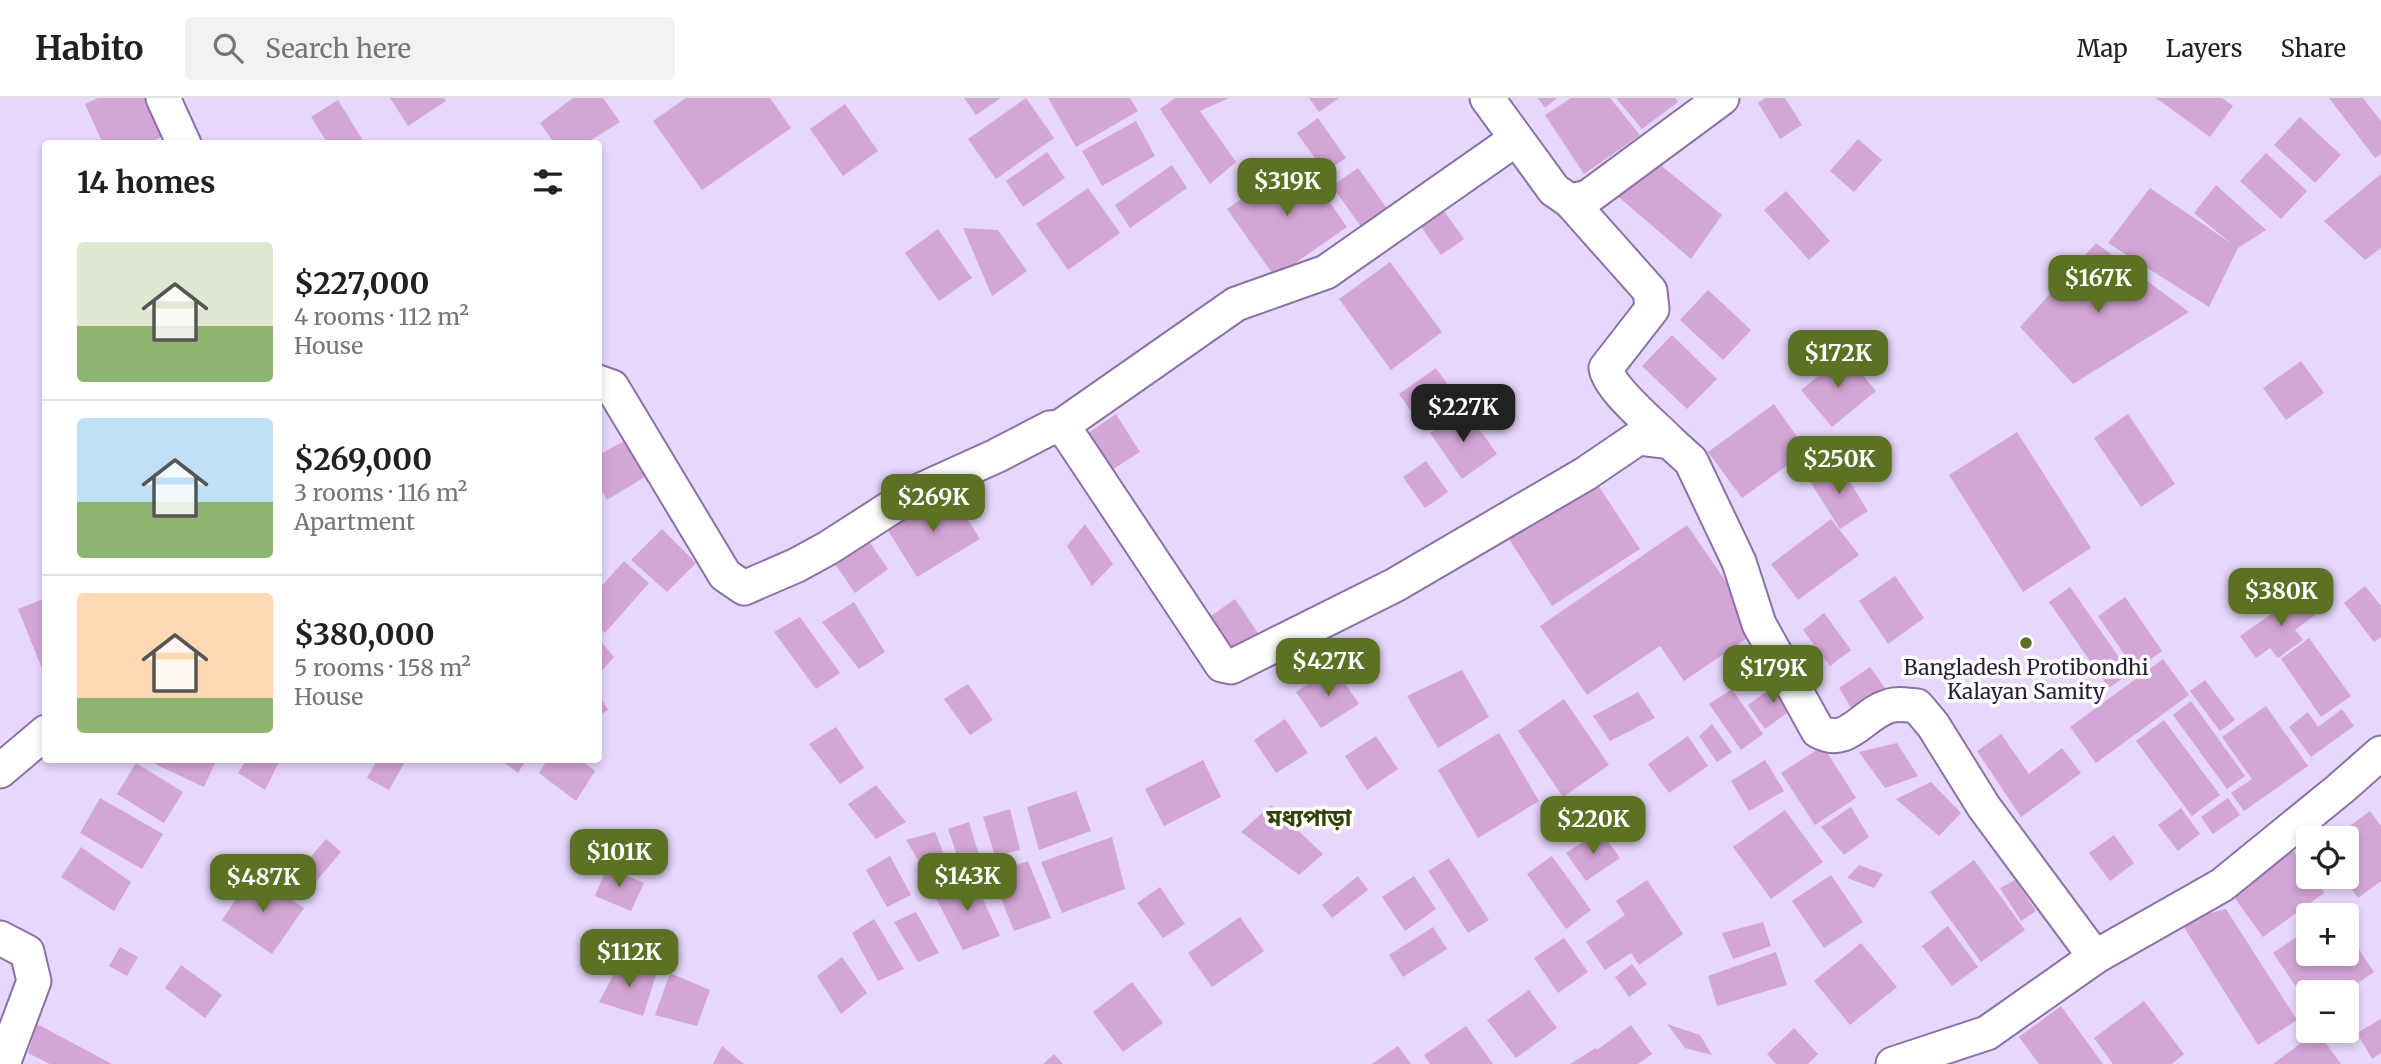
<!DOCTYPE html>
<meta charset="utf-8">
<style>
:root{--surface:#fff;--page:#f2f2f2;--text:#202124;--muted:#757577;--line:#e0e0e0;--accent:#5b7224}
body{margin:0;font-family:Merriweather,"Noto Sans Bengali",serif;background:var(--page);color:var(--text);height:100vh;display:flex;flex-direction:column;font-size:26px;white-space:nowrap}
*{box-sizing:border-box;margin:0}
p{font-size:23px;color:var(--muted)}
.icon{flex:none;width:38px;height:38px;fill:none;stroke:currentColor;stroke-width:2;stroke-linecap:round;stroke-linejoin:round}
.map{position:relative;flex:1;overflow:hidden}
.drawer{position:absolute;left:42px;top:42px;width:560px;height:623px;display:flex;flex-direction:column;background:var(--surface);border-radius:7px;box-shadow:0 4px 10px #0003}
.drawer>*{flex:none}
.tools{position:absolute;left:2296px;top:728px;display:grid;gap:14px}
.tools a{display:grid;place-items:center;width:63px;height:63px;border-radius:7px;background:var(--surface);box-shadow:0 4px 10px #0003;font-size:35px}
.price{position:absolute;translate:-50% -60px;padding:0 16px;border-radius:14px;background:var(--accent);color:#fff;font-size:23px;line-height:46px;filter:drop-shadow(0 2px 4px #0008)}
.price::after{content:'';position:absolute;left:50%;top:42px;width:21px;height:16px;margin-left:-10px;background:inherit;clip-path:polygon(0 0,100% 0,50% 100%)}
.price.on{background:#222;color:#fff}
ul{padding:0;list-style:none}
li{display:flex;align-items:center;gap:21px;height:175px;padding:0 35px}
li+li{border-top:2px solid var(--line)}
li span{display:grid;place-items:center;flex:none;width:196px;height:140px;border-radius:7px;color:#555}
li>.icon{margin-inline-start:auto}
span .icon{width:84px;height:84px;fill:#fffc;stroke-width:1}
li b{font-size:30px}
h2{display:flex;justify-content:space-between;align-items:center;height:84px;padding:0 35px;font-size:30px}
header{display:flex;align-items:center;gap:42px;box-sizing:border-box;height:98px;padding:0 35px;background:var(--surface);border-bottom:2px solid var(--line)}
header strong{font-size:33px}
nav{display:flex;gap:38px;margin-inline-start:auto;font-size:24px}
.search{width:490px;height:63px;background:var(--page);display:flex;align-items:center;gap:18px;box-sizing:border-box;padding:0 24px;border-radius:7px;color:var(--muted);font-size:26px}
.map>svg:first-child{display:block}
.building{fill:#d4a6d6}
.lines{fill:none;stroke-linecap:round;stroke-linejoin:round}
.minor-casing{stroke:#8a72a8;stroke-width:37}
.minor{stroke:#fff;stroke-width:33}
.poi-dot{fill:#5b7224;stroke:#fff;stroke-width:2.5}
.labels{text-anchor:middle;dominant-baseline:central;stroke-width:7;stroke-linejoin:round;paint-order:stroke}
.poi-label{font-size:21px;fill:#281e34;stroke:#fff}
.quarter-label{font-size:24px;font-weight:bold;fill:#32420b;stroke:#fff}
</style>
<header>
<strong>Habito</strong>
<div class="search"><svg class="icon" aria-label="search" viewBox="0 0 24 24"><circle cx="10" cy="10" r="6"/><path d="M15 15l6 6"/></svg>Search here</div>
<nav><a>Map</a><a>Layers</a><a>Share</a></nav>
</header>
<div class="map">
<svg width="2381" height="966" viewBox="0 0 2381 966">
<rect width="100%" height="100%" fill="#e6d7fb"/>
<g class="building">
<path d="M 98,0 L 148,0 L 165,37 L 147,46 L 103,46 L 85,6 Z"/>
<path d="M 390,0 L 444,0 L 446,3 L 408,28 Z"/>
<path d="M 573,0 L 603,0 L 620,24 L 585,46 L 555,46 L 540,25 Z"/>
<path d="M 686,0 L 770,0 L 791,30 L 702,92 L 653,23 Z"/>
<path d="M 964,0 L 1001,0 L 976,17 Z"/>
<path d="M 1026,0 L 1054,40 L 996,81 L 968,41 Z"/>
<path d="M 1048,0 L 1130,0 L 1138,13 L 1076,49 Z"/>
<path d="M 1175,0 L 1229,0 L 1200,13 L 1236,64 L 1210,86 L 1160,11 Z"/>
<path d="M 1309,0 L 1339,0 L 1319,14 Z"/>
<path d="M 1538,0 L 1557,0 L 1545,10 Z"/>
<path d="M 1571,0 L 1610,0 L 1640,37 L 1584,76 L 1545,17 Z"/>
<path d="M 1616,0 L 1675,0 L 1678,4 L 1642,31 Z"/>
<path d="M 1765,0 L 1785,0 L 1802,27 L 1780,41 L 1758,5 Z"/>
<path d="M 2156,0 L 2222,0 L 2233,8 L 2210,39 Z"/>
<path d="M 2329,0 L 2363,0 L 2381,23 L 2381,56 L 2375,60 Z"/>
<path d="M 338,2 L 365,46 L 328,46 L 311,19 Z"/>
<path d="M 845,6 L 878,53 L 843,78 L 810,31 Z"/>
<path d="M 2300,19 L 2341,57 L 2315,85 L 2274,47 Z"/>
<path d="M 1318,20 L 1346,60 L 1325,74 L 1297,35 Z"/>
<path d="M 1136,23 L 1155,58 L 1102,88 L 1082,53 Z"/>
<path d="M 1858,41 L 1882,62 L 1854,94 L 1830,73 Z"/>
<path d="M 1047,54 L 1065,80 L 1023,109 L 1006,83 Z"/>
<path d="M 2266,55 L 2307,93 L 2281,121 L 2240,83 Z"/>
<path d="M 1648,57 L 1722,117 L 1691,161 L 1607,89 Z"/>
<path d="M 1299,61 L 1347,129 L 1275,179 L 1227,111 Z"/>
<path d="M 1172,67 L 1187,90 L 1130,130 L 1115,107 Z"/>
<path d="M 1358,70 L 1388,112 L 1362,130 L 1332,88 Z"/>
<path d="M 2381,76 L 2381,150 L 2365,162 L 2324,123 Z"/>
<path d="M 2216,87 L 2266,132 L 2238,150 L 2209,209 L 2108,145 L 2150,90 L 2232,146 L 2194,115 Z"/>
<path d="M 1088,90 L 1120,135 L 1068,172 L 1036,126 Z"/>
<path d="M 1786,93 L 1830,143 L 1809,162 L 1764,112 Z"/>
<path d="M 1442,110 L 1464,141 L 1441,157 L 1419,126 Z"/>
<path d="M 963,130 L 998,132 L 1027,173 L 992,198 Z"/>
<path d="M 938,131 L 972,180 L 939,203 L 905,155 Z"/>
<path d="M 2096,145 L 2189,214 L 2073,286 L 2020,229 Z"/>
<path d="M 1390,164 L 1442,234 L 1391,272 L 1339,201 Z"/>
<path d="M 1708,192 L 1751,232 L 1723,262 L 1680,222 Z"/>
<path d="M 1672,237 L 1717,281 L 1687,311 L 1642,268 Z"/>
<path d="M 1845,256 L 1876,293 L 1832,329 L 1801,292 Z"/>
<path d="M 2301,263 L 2324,295 L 2286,322 L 2263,290 Z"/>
<path d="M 1436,270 L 1462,307 L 1425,333 L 1399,296 Z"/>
<path d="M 1774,306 L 1807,353 L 1742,400 L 1708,354 Z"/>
<path d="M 1465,311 L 1497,356 L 1462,381 L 1430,335 Z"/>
<path d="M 1116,316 L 1140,354 L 1102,378 L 1078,342 Z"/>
<path d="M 2128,316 L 2175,386 L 2141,409 L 2094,340 Z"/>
<path d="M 2017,334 L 2091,450 L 2023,494 L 1949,377 Z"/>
<path d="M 628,341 L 648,377 L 607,402 L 598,387 L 598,357 Z"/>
<path d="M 1875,342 L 1887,360 L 1861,377 L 1849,358 Z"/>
<path d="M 1426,363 L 1448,394 L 1425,410 L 1403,379 Z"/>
<path d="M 1837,364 L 1868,413 L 1840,431 L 1809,382 Z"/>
<path d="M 1594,381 L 1640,451 L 1552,508 L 1507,438 Z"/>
<path d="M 950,393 L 980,441 L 917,479 L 887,431 Z"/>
<path d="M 1831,421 L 1859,457 L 1798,502 L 1771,466 Z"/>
<path d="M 1085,426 L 1113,466 L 1092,488 L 1067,448 Z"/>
<path d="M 1687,427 L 1759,532 L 1684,583 L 1660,548 L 1587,597 L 1540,528 Z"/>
<path d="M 662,431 L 696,465 L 667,494 L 631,462 Z"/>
<path d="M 866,439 L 888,471 L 855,495 L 833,463 Z"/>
<path d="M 624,463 L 649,485 L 605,535 L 598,529 L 598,492 Z"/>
<path d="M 1895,478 L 1924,520 L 1888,546 L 1859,503 Z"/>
<path d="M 2365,488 L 2381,508 L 2381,539 L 2374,544 L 2344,505 Z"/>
<path d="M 2070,489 L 2130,575 L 2109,590 L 2049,504 Z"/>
<path d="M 2304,493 L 2319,514 L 2295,532 L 2303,542 L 2278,560 L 2270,550 L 2256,560 L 2240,538 Z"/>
<path d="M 2125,499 L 2162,553 L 2135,572 L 2098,518 Z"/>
<path d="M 46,500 L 46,572 L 43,573 L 18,511 Z"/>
<path d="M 1235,501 L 1258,535 L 1227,556 L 1204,523 Z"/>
<path d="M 854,504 L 885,554 L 859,571 L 822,524 Z"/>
<path d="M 1824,515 L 1851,552 L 1830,568 L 1803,532 Z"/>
<path d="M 800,519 L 840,575 L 816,591 L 774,534 Z"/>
<path d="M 598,540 L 614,559 L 598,577 Z"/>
<path d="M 2309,540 L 2351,598 L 2321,619 L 2281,561 Z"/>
<path d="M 2163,561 L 2189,597 L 2096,665 L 2070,629 Z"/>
<path d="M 1334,569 L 1359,606 L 1321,630 L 1296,594 Z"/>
<path d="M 1870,569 L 1892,600 L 1859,622 L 1839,590 Z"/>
<path d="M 1462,572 L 1489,619 L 1438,650 L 1407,598 Z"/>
<path d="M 2205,582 L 2235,622 L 2220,633 L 2190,593 Z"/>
<path d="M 1781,583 L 1798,607 L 1765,631 L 1748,607 Z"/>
<path d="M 968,586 L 993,622 L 970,637 L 944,601 Z"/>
<path d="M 1732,591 L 1763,636 L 1741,652 L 1709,606 Z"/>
<path d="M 1638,594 L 1655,620 L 1610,643 L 1593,618 Z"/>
<path d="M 598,595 L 608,612 L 598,618 Z"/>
<path d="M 1564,601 L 1609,667 L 1563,699 L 1518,633 Z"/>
<path d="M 2191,603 L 2245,678 L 2227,691 L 2173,617 Z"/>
<path d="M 2266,608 L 2308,668 L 2244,713 L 2231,695 L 2252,681 L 2222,639 Z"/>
<path d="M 2342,611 L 2354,628 L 2311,659 L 2289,629 L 2308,614 L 2318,629 Z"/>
<path d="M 1285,621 L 1308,655 L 1276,675 L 1254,642 Z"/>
<path d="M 2164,622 L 2220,697 L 2192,718 L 2136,643 Z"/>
<path d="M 1712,626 L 1732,654 L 1717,664 L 1699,638 Z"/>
<path d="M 836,629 L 864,670 L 840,686 L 809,646 Z"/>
<path d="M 1499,635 L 1539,703 L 1478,740 L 1438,672 Z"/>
<path d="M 2001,636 L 2029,676 L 2062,650 L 2081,675 L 2021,719 L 1977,653 Z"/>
<path d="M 1376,638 L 1398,671 L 1367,692 L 1345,658 Z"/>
<path d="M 1688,638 L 1708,668 L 1669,695 L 1648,666 Z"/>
<path d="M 1897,645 L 1918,678 L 1885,690 L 1859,654 Z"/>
<path d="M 1823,648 L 1856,700 L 1815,727 L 1781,675 Z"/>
<path d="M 152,662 L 208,662 L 215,665 L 204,689 L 151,664 Z"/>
<path d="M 246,662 L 280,662 L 265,692 L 238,675 Z"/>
<path d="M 377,662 L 406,662 L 389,692 L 367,680 Z"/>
<path d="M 501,662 L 526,662 L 518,675 Z"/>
<path d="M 547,662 L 581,662 L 595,673 L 576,703 L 539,675 Z"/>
<path d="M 1203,662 L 1221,699 L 1164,728 L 1145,691 Z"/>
<path d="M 1765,662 L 1784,693 L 1749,713 L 1731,683 Z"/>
<path d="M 136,665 L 183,694 L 164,725 L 117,696 Z"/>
<path d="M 1931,684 L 1961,715 L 1939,738 L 1896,701 Z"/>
<path d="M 876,687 L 906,724 L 876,741 L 848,706 Z"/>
<path d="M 1076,693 L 1091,733 L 1039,752 L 1027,709 Z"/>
<path d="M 100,700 L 163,736 L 142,771 L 80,735 Z"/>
<path d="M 2228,700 L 2240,717 L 2213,736 L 2201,719 Z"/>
<path d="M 1271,707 L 1323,756 L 1299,777 L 1241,734 Z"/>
<path d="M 1851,709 L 1869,739 L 1844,757 L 1821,729 Z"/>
<path d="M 2181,710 L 2200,736 L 2178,753 L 2158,727 Z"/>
<path d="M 1010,711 L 1020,752 L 995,758 L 983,719 Z"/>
<path d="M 1785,712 L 1823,764 L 1771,801 L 1733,749 Z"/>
<path d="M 2370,713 L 2381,728 L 2381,783 L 2358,800 L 2343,779 L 2347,779 L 2347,740 L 2333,740 Z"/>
<path d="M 969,724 L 982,767 L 962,772 L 948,731 Z"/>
<path d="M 1600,732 L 1620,760 L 1586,783 L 1566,755 Z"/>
<path d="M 935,734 L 950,772 L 929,780 L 906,742 Z"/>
<path d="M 2114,737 L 2134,765 L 2110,783 L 2089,755 Z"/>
<path d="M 1112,739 L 1125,791 L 1062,815 L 1041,764 Z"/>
<path d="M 326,741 L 341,754 L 306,795 L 291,782 Z"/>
<path d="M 81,749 L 131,784 L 114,813 L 61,779 Z"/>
<path d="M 2292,751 L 2308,773 L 2308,779 L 2313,779 L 2324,795 L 2263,839 L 2231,795 Z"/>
<path d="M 890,758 L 911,797 L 887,809 L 866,772 Z"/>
<path d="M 1552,758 L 1591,812 L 1566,831 L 1527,776 Z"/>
<path d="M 1449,760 L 1489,822 L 1468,835 L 1428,773 Z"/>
<path d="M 1974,762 L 2025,832 L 1981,864 L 1930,794 Z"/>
<path d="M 1028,763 L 1051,820 L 1014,833 L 991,775 Z"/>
<path d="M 1859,767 L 1883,776 L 1874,790 L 1847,780 Z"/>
<path d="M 607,769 L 644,785 L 631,813 L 595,798 Z"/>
<path d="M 253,776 L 304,810 L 272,856 L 222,822 Z"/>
<path d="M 1831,777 L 1863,824 L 1824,850 L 1792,803 Z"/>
<path d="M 1358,778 L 1368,792 L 1332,820 L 1322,807 Z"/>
<path d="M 1414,778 L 1436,811 L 1405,833 L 1382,799 Z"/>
<path d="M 973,780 L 1000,838 L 963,852 L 932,793 Z"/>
<path d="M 1647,782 L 1683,836 L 1639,867 L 1631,855 L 1605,872 L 1586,844 L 1625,817 L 1616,803 Z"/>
<path d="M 2015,782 L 2036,813 L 2021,823 L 2000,790 Z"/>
<path d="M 1160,789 L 1185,826 L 1163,840 L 1137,805 Z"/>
<path d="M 2226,811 L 2297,922 L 2258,947 L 2180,823 Z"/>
<path d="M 916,814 L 939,855 L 918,864 L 894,824 Z"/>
<path d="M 1240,819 L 1264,853 L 1212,889 L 1188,855 Z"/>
<path d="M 874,821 L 904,871 L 878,883 L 852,835 Z"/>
<path d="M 1763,824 L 1771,848 L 1733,861 L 1722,835 Z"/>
<path d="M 1948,828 L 1978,869 L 1952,888 L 1922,848 Z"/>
<path d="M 1433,829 L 1447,851 L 1403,879 L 1389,857 Z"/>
<path d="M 2308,831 L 2308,856 L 2347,856 L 2347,834 L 2374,874 L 2345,894 L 2308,894 L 2308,906 L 2273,855 Z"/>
<path d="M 1564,840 L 1588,874 L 1558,895 L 1534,860 Z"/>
<path d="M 1861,845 L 1897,889 L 1850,927 L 1814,883 Z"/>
<path d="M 120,849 L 138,859 L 127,878 L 109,868 Z"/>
<path d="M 1776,854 L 1787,887 L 1717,908 L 1708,878 Z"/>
<path d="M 842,859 L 867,895 L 841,916 L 817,878 Z"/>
<path d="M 621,863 L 656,877 L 643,918 L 599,904 Z"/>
<path d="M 1632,866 L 1647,886 L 1629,899 L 1615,879 Z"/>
<path d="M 181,867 L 222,897 L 205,920 L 165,890 Z"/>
<path d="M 670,875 L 710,892 L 697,928 L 655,917 Z"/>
<path d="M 1132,884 L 1163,925 L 1123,954 L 1093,914 Z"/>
<path d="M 1529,892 L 1557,930 L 1516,960 L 1487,922 Z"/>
<path d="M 2144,903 L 2184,956 L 2172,966 L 2113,966 L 2094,940 Z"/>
<path d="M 2061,908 L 2103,966 L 2039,966 L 2019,939 Z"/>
<path d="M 2381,921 L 2381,955 L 2372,961 L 2357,935 Z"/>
<path d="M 37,926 L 112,966 L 50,966 L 28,955 Z"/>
<path d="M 1667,926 L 1700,937 L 1712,957 L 1685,950 Z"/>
<path d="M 1631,927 L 1652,956 L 1638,966 L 1570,966 L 1596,950 L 1597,952 Z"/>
<path d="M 1466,928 L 1493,966 L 1430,966 L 1424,957 Z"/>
<path d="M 1794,930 L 1818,956 L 1808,966 L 1776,966 L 1767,956 Z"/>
<path d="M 2317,933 L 2341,966 L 2273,966 Z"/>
<path d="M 722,948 L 744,966 L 713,966 Z"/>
<path d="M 1398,948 L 1411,966 L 1372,966 Z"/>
<path d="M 1054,956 L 1063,966 L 1043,966 Z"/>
</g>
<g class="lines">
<defs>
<g id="minor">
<path d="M 163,0 L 184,46"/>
<path d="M 1487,0 L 1554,92 L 1570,103 L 1588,99 L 1722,0"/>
<path d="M 1570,103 L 1650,193 L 1652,211 L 1606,270 C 1609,291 1654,327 1670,344"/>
<path d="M 598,284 L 612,289 L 725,477 L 744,490 L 797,467 L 828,450 L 912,396 L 996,358 L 1050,330 L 1060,329 L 1069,337 L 1222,567 L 1231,569 L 1395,487 L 1585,376 L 1638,340 L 1670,344 L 1691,363 L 1739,464 L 1759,526 L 1818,633 C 1848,650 1862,616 1889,608 C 1898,605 1907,607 1917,608 L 1933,627 L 1984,709 L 2095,859"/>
<path d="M 1060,329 L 1236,206 L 1326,174 L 1516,41"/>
<path d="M 0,673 L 46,634"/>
<path d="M 0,840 L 27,854 L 34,883 L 3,966"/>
<path d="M 1893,966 L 1987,935 L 2095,859 L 2222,787 L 2340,691 L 2381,655"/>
</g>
</defs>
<use href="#minor" class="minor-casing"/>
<use href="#minor" class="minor"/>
</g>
<circle class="poi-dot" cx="2026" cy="545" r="7"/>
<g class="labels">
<g class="poi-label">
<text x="2026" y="569">Bangladesh Protibondhi<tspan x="2026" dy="24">Kalayan Samity</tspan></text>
</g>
<g class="quarter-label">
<text x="1309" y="719">মধ্যপাড়া</text>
</g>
</g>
</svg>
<div class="tools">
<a><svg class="icon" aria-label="locate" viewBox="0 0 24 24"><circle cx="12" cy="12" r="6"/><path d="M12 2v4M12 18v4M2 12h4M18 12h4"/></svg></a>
<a>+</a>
<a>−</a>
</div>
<b class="price" style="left:1287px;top:120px">$319K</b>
<b class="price" style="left:2098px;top:217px">$167K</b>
<b class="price" style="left:1838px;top:292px">$172K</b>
<b class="price on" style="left:1463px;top:346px">$227K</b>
<b class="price" style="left:1839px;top:398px">$250K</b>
<b class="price" style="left:933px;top:436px">$269K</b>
<b class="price" style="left:2281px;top:530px">$380K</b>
<b class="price" style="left:1328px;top:600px">$427K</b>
<b class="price" style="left:1773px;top:607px">$179K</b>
<b class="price" style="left:1593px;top:758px">$220K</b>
<b class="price" style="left:619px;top:791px">$101K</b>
<b class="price" style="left:967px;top:815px">$143K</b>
<b class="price" style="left:263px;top:816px">$487K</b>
<b class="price" style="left:629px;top:891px">$112K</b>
<section class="drawer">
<h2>14 homes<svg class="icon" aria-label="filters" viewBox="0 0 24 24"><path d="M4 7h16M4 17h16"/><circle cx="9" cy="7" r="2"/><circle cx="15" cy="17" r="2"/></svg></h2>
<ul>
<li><span style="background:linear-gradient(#dfe7d0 60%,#8fb573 0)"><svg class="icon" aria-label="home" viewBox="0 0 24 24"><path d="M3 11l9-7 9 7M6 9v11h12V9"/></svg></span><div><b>$227,000</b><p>4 rooms · 112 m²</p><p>House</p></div></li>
<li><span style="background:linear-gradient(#bfe0f5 60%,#8fb573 0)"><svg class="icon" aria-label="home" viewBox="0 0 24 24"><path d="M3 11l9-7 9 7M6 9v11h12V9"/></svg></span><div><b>$269,000</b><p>3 rooms · 116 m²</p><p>Apartment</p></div></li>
<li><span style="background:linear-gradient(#ffd9b3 75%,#8fb573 0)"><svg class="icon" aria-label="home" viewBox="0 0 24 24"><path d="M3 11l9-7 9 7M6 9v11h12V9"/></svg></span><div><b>$380,000</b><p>5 rooms · 158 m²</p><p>House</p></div></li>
</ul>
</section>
</div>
